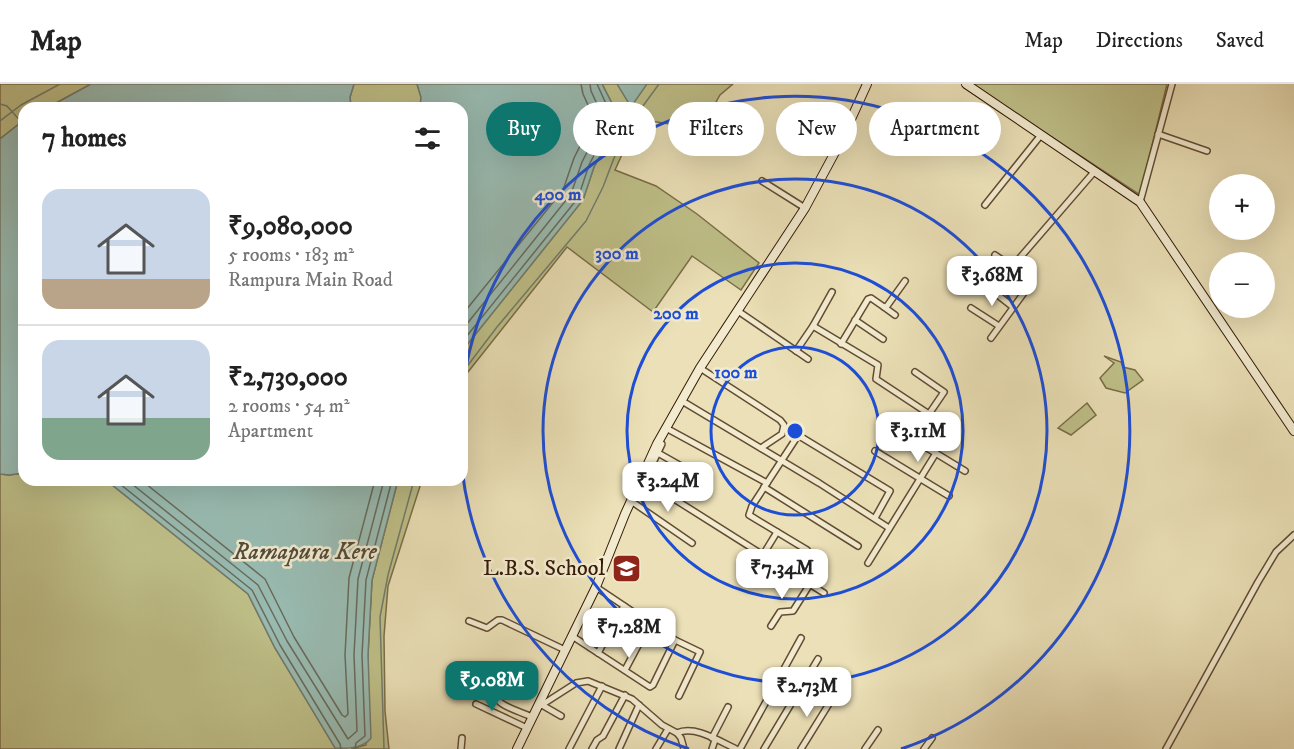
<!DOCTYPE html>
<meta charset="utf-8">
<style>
:root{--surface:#fff;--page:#f6f6f6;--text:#222;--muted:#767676;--line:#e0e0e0;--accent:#0f766e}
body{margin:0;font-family:"IM FELL DW Pica",serif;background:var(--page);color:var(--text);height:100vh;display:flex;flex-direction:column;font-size:22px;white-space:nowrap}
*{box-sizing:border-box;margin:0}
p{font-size:20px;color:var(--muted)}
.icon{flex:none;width:33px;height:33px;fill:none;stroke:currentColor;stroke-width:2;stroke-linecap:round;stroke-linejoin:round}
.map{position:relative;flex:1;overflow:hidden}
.drawer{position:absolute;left:18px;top:18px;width:450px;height:384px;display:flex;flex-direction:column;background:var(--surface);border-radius:18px;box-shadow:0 6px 24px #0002}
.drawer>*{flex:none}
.hud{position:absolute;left:486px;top:18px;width:570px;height:54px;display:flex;gap:12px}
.controls{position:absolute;left:1209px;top:90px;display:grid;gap:12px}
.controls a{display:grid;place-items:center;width:66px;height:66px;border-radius:50%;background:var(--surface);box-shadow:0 6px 24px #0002;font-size:30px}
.price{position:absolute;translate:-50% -51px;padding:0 14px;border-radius:12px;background:#fff;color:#222;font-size:20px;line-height:39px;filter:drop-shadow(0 2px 3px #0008)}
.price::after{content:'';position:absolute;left:50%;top:36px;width:18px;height:14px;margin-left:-9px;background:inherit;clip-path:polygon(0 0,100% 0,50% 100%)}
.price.selected{background:var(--accent);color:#fff}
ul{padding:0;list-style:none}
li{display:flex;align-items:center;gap:18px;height:150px;padding:0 24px}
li+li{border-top:2px solid var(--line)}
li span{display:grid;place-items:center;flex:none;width:168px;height:120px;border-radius:18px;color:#555}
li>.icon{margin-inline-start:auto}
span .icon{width:72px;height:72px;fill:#fffc;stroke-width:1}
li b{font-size:26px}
h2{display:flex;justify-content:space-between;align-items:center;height:72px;padding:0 24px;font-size:26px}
.pill{padding:0 21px;border-radius:27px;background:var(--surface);box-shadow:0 6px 24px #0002;font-size:21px;line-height:54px}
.pill.selected{background:var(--accent);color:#fff}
header{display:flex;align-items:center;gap:36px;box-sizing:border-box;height:84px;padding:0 30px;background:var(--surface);border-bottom:2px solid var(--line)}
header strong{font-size:28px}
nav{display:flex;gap:33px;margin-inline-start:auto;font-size:21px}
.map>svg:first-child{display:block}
.green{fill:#bfc089;stroke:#7a6d48;stroke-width:1.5}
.water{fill:#99bcb3;stroke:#717b6e;stroke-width:1.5}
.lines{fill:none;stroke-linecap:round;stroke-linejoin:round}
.shore{stroke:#676b5c;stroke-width:1.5}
.stream{stroke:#717b6e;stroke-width:1.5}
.street-casing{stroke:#624c32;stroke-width:8}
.secondary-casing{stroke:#351a06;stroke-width:10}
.street{stroke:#f2ebd0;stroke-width:5}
.secondary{stroke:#f2ebd0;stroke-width:8}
.ring{fill:none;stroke:#1d4ed8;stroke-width:3}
.labels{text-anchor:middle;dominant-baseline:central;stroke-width:5;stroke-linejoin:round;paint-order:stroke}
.poi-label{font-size:22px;fill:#351a06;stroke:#f2ebd0;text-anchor:end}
.water-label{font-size:24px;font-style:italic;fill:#534b3a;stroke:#f2ebd0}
.centre{fill:#1d4ed8;stroke:#f2ebd0;stroke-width:3}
.ring-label{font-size:18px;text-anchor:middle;font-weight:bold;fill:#1d4ed8;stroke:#f2ebd0;stroke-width:5;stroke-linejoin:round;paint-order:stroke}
</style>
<header>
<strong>Map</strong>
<nav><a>Map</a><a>Directions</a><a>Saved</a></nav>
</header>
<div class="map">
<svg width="1294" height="665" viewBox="0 0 1294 665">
<rect width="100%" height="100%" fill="#ebe0b7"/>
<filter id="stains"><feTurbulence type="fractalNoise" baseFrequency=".00333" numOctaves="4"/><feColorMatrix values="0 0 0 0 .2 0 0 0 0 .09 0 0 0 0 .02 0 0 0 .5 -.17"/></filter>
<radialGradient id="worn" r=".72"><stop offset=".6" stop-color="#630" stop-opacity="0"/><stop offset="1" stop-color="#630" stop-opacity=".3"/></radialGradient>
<g class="green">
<path d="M 0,0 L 91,0 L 47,24 L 24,24 L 24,36 L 0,55 Z"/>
<path d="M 354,0 L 417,0 L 421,13 L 420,24 L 351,24 L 350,13 Z"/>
<path d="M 602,0 L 733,0 L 720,11 L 701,45 L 638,35 L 615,86 L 656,102 L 697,130 L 759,179 L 741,206 L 692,172 L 653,228 L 567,163 L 468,288 L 462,299 L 462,267 L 583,116 L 594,83 L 620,35 Z"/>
<path d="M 971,0 L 1167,0 L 1140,111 Z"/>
<path d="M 1104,272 L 1121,278 L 1123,283 L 1135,286 L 1143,296 L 1125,309 L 1106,304 L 1100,294 L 1114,279 Z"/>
<path d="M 1087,319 L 1096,331 L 1071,351 L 1058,344 Z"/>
<path d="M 24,389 L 24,396 L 106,396 L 248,510 L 275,564 L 335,663 L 338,665 L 0,665 L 0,390 L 9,391 Z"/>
<path d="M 398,396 L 422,396 L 388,502 L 384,552 L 385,627 L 389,665 L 351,665 L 366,661 L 368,571 L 372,496 Z"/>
</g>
<g class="water">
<path d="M 91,0 L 354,0 L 350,13 L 351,24 L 47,24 Z"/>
<path d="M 417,0 L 602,0 L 620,35 L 594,83 L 583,116 L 462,267 L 462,24 L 420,24 L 421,13 Z"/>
<path d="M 617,0 L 647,0 L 631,23 Z"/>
<path d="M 24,36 L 24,389 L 9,391 L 0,390 L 0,55 Z"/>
<path d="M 106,396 L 398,396 L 372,496 L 368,571 L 371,654 C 363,665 347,665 335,664 L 275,564 L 248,510 Z"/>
</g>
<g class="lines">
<g class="shore">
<path d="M 462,231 L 563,106 L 574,74 L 594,34 L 583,10 L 581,0"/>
<path d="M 462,246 L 571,110 L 582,78 L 604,35 L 591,7 L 590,0"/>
<path d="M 462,258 L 578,114 L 589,81 L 613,35 L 597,0"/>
<path d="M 115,396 L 252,506 L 280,561 L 340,660 L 341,665"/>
<path d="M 127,396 L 258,501 L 287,557 L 348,655 L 357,647 L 354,571 L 358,495 L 384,396"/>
<path d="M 141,396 L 265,495 L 294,553 L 342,631 L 345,633 L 348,630 L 345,571 L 349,494 L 375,396"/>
<path d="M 355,665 L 356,659 L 365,652 L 362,571 L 366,496 L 392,396"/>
</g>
<g class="stream">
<path d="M 0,20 L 7,22 L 24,41"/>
<path d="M 0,37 L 21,21 L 60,0"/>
<path d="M 462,289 L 497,243 L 586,137 L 603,103 L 614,74 L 640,26 L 659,0"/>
<path d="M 384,665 L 380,533 L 388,491 L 414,396"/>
</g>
<defs>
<g id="street">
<path d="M 1158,50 L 1207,67"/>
<path d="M 762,97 L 805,124"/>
<path d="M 1140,118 L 1172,0"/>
<path d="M 985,121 L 1041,51"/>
<path d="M 1012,183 L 1094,88"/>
<path d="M 999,212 L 1013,223"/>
<path d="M 884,223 L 895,231"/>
<path d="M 971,224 L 999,242"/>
<path d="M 738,227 L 808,275"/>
<path d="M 855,236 L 883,255"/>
<path d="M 813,242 L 878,281 L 876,295 L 929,330 L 944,308 L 915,288"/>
<path d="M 991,254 L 1026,206 L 1030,195 L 995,171"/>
<path d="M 841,260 L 868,215 L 871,214 L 884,223 L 887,222 L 905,197"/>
<path d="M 796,267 L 813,242 L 832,208"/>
<path d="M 700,284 L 780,336 L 784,341 L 782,350 L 761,364"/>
<path d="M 682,317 L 819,399 L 889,444"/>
<path d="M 888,340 L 965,387"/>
<path d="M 666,344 L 767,399"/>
<path d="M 875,367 L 949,412"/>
<path d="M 658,369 L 681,382"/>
<path d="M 647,382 L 651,383 L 662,360 L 659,357"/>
<path d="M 641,394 L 763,471"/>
<path d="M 764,403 L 858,462"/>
<path d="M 631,417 L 692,459"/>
<path d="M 777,448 L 763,471 L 824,509"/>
<path d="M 807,466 L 749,431 L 752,422 L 797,353 L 801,353 L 890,407 L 875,434"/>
<path d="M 868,479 L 936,369"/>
<path d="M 596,503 L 675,556 L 700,568 L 679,612"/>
<path d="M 469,537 L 487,544 L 498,536 L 502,536 L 565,566"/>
<path d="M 771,542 L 780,528 L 793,527 L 810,500"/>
<path d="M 572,552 L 650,603 L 653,601 L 675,556"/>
<path d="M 598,569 L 624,522"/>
<path d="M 625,586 L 650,539"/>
<path d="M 470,592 L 488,601 C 496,623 512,624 532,633"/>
<path d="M 476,620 L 527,644"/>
<path d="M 542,621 L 561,632"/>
<path d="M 537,624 L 576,599 L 588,597 L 632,615 L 662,641 L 677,649 L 681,654 L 684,665"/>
<path d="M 677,649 C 695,641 719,657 736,665"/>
<path d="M 712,654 L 728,623"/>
<path d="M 461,665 L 462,654"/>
<path d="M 569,665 L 602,602"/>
<path d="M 592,665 L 597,656 L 603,652 L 625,611"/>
<path d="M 619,665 L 639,621"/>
<path d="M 656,665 L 668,645"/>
<path d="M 712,665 L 715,656"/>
<path d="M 740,665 L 801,554"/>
<path d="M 764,665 L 818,575"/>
<path d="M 801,665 L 832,615"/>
<path d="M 865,665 L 878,646"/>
<path d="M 924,665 L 932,654"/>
<path d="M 1166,665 L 1258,498 L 1276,468 L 1294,451"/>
</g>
<g id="secondary">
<path d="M 966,0 L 1140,118 L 1294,347"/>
<path d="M 517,665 L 596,503 L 625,430 L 657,360 L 700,284 L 805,124 L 841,57 L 867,0"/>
</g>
</defs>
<use href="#street" class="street-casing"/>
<use href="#secondary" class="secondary-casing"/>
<use href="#street" class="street"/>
<use href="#secondary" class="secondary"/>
</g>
<g class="ring">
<circle cx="795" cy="347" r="84"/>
<circle cx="795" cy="347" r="168"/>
<circle cx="795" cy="347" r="252"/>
<path d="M689 665A335 335 0 0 1 462 385M462 309A335 335 0 1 1 901 665"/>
</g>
<defs>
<symbol id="school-square" viewBox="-11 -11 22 22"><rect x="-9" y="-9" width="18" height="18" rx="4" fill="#8f2418" stroke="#f2ebd0"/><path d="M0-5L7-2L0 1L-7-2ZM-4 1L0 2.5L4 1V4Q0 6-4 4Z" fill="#fff"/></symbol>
</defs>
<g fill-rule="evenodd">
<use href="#school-square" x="610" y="468" width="33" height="33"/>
</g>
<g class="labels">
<g class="poi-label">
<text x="605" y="484">L.B.S. School</text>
</g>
<g class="water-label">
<text x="305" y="468">Ramapura Kere</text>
</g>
</g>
<circle cx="795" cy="347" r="9" class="centre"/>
<g class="ring-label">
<text x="558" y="116">400 m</text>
<text x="617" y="175">300 m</text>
<text x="676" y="235">200 m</text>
<text x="736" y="294">100 m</text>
</g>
<rect width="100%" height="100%" filter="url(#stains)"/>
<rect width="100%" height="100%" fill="url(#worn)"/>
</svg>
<div class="controls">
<a>+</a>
<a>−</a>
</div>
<b class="price" style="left:992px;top:223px">₹3.68M</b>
<b class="price" style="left:918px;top:379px">₹3.11M</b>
<b class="price" style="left:668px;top:429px">₹3.24M</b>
<b class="price" style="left:782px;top:516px">₹7.34M</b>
<b class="price" style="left:629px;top:575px">₹7.28M</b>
<b class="price selected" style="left:492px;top:628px">₹9.08M</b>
<b class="price" style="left:807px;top:634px">₹2.73M</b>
<div class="hud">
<a class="pill selected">Buy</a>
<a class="pill">Rent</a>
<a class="pill">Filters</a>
<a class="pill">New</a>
<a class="pill">Apartment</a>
</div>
<section class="drawer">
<h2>7 homes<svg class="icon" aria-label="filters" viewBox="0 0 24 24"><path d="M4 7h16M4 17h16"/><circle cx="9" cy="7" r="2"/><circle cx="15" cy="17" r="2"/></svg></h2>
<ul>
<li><span style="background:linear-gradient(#c9d6e8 75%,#b9a48a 0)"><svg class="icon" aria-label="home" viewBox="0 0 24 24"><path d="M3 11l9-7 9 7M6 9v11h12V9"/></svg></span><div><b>₹9,080,000</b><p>5 rooms · 183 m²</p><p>Rampura Main Road</p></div></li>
<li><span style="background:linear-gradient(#c9d6e8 65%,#7fa58c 0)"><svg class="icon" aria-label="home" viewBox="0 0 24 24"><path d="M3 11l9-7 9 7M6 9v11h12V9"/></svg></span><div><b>₹2,730,000</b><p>2 rooms · 54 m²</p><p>Apartment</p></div></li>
</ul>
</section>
</div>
